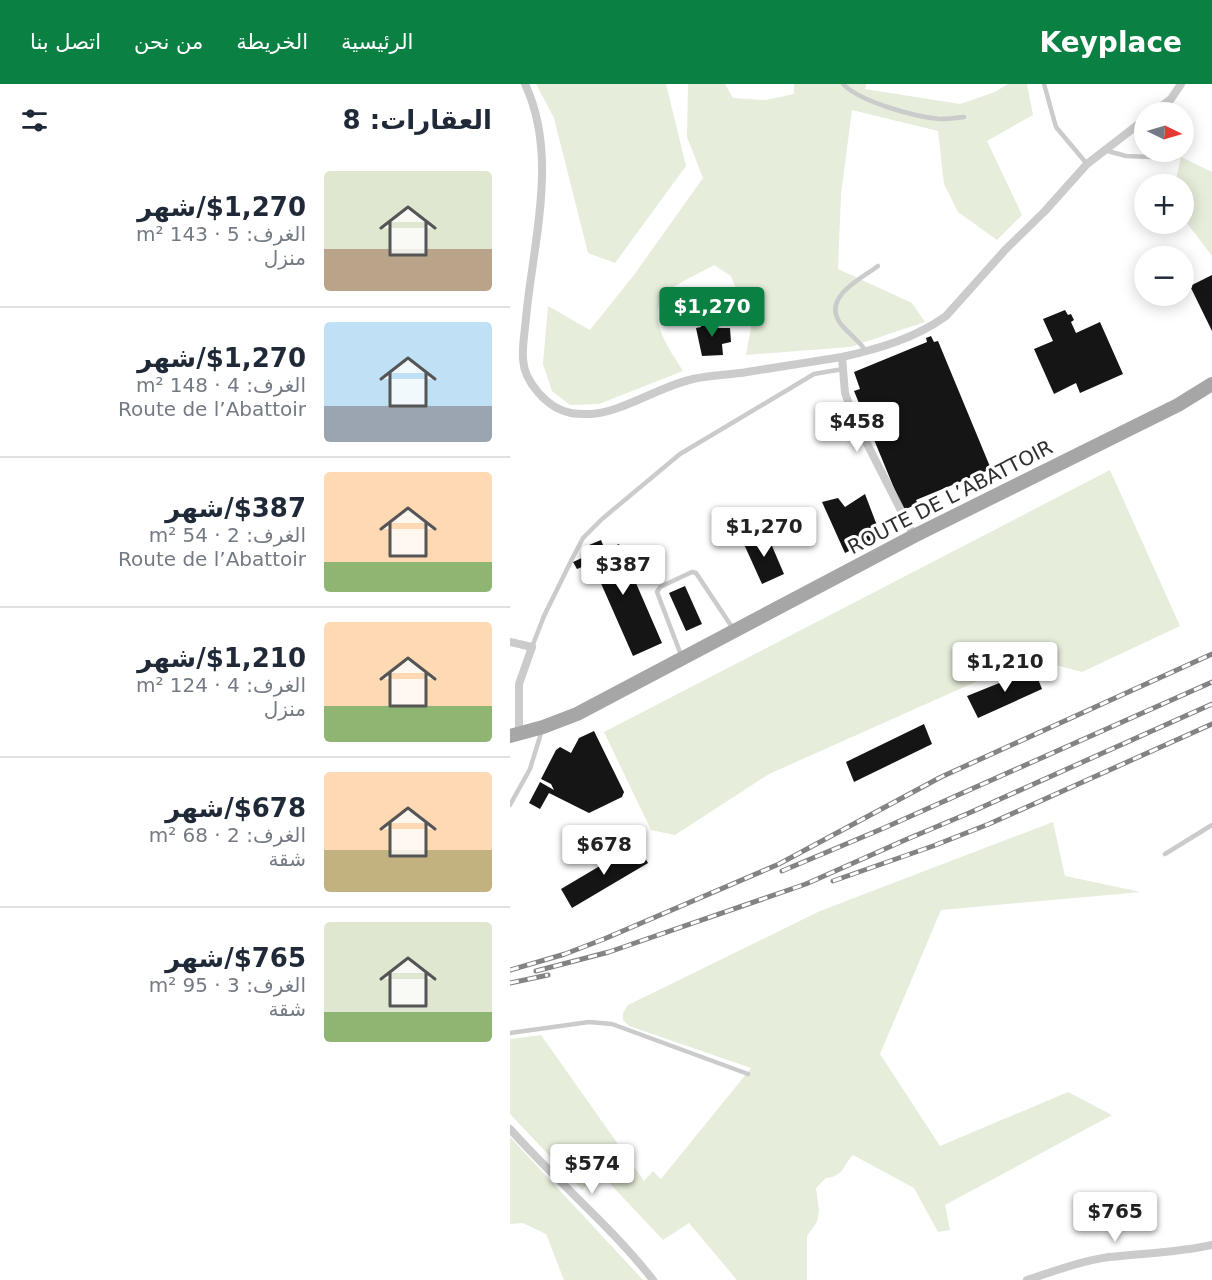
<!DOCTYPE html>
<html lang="ar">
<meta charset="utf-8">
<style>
:root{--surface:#fff;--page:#f2f2f3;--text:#1f2937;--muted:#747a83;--line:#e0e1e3;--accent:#0b8043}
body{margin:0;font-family:"DejaVu Sans",Vazirmatn,sans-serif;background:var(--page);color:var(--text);direction:rtl;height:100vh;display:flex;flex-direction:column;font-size:22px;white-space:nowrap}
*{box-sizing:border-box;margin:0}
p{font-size:20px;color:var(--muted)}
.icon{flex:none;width:33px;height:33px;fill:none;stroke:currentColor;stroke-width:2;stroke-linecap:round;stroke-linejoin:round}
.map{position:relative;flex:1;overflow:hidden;direction:ltr}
.panel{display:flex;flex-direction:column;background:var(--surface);width:510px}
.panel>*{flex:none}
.needle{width:39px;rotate:95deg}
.fabs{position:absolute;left:624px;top:18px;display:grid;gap:12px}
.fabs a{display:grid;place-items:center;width:60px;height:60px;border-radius:50%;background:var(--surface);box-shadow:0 3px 15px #0003;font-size:30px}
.price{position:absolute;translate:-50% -51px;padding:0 14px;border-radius:6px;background:#fff;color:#222;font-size:20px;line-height:39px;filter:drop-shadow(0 2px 3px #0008)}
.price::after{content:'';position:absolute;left:50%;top:36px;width:18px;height:14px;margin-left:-9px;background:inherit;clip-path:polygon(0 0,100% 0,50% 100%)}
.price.on{background:var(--accent);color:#fff}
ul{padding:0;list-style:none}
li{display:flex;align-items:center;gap:18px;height:150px;padding:0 18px}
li+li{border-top:2px solid var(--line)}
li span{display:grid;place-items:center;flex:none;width:168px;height:120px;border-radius:6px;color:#555}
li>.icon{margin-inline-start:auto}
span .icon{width:72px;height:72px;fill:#fffc;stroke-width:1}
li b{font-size:26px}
h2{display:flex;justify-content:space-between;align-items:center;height:72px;padding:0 18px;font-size:26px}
header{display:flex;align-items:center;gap:36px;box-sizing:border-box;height:84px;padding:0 30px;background:var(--accent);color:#fff}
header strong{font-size:28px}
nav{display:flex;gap:33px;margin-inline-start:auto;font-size:21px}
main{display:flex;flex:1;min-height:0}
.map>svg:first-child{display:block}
.green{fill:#e6edda}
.building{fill:#151515}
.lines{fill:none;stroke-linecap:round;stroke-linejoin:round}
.lane{stroke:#cbcbcb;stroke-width:4.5}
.street{stroke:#cbcbcb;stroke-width:8}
.primary{stroke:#a6a6a6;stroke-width:14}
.rail-casing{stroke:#838383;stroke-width:5}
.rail{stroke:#fff;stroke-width:3;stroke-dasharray:9;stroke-linecap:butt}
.labels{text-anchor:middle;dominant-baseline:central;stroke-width:6;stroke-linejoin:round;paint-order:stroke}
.street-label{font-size:20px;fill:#2e2e2e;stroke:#fff}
</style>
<header>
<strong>Keyplace</strong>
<nav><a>الرئيسية</a><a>الخريطة</a><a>من نحن</a><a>اتصل بنا</a></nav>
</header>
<main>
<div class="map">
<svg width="702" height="1196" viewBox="0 0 702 1196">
<rect width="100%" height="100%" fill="#fff"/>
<g class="green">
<path d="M 26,0 L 156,0 L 176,82 L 105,179 L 78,169 L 44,34 Z"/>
<path d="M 178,0 L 215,0 L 223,14 L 256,16 L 284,10 L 284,0 L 356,0 L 355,5 L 450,20 L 485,8 L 498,0 L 517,0 L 523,31 L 477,57 L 512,131 L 487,156 L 448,128 L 434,100 L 428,47 L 342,26 L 331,110 L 328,185 L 402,219 L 415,238 L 340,263 L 236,271 L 241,243 L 221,192 L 204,181 C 194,187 161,202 155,210 C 135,235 160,265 173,287 L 89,320 L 60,321 L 42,307 L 33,280 L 38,222 L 80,246 L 124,191 L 193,94 L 177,53 Z"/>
<path d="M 671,73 L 702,88 L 702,172 L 674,135 L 674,100 L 665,100 Z"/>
<path d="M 600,386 L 670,542 L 572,588 L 519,574 L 259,690 L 165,751 L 141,746 L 94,648 Z"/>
<path d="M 543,738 L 555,792 L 631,808 L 431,826 L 370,970 L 430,1062 L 558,1008 L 602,1031 L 435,1121 L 440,1146 L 428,1148 L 404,1104 L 343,1071 C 332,1082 335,1092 316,1094 L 306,1104 L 309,1127 L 307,1138 L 297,1152 L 297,1196 L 227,1196 L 179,1139 L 153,1156 L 89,1088 L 72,1106 L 0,1030 L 0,955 L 31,951 L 134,1097 L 143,1087 L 151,1095 L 241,984 L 119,942 L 113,936 L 113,929 L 118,921 L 310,827 Z"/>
<path d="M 0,1053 L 133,1196 L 54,1196 L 36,1150 L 13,1139 L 0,1140 Z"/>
</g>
<g class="building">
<path d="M 702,191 L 702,247 L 680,202 Z"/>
<path d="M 555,226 L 558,231 L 561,230 L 564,236 L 561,238 L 566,249 L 590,238 L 613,290 L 570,309 L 566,299 L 544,310 L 524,265 L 543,257 L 533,235 Z"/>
<path d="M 190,232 L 196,233 L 203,244 L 220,244 L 221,258 L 212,260 L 213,271 L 192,272 L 186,244 L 191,243 Z"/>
<path d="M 421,252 L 424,258 L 428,257 L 481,385 L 406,416 L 408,420 L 393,426 L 344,307 L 350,305 L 344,288 L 417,258 L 416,254 Z"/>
<path d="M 355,410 L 371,452 L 335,469 L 312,418 L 328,414 L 335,423 Z"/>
<path d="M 256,448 L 274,490 L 252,500 L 233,458 Z"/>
<path d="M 91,456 L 95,466 L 109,460 L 152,559 L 123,572 L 82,479 L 67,485 L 63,478 L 83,469 L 79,461 Z"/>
<path d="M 175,502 L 192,540 L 176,547 L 159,509 Z"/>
<path d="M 524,585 L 532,605 L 468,634 L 457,612 Z"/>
<path d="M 414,640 L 422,660 L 344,698 L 336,678 Z"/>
<path d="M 84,647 L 114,708 L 112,713 L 79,729 L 39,709 L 30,725 L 19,719 L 30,698 L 44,706 L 41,700 L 31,695 L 46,666 L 50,663 L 61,669 L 69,654 Z"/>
<path d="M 127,760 L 138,779 L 62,824 L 51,805 Z"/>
</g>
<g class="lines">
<g class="lane">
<path d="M 333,0 C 350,18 406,33 430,35 C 438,35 446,34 454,33"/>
<path d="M 534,0 L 546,43 L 577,80"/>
<path d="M 594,66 L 616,72 L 665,74"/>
<path d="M 356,267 C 348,256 338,249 330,239 C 312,213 351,195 368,182"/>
<path d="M 22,563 L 34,532 L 62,475 L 73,454 L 92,435 L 170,370 L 304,290 L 333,285"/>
<path d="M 171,571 L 147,508 L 150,503 L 182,488 L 186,489 L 224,546"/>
<path d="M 0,721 L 20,685 L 32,646"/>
<path d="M 655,770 L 702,741"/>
<path d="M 0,949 L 79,938 L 102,940 L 238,990"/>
</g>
<g class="street">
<path d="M 15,0 C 49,72 23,158 16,234 C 15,247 12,262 13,275 C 14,298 38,325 61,329 C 67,330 74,330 80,330 C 111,329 150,302 183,295 C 201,291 219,291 237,288 C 269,283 300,278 332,273 C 368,265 406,254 436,232 L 496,165 L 535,127 L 577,80 L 634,36"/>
<path d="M 644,28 L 661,15 L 671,0"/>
<path d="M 332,273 L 335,309 L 344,334 L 404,452"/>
<path d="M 0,558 L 22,563 L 9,600 L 9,651"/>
<path d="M 0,1045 C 46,1097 100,1141 143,1196"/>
<path d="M 517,1196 C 544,1187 571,1177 599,1173 C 634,1169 668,1169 702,1161"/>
</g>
<path class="primary" d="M 0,652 L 33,643 L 67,630 L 404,452 L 668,321 L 702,300"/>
<defs>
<g id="rail">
<path d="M 272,787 L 374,744 L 702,598"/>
<path d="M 323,797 L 423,762 L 479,740 L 702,640"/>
<path d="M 0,886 L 55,870 L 94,855 L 269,780 L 431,693 L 702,570"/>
<path d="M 26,887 L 99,868 L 296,800 L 395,756 L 459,729 L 702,620"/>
<path d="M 0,899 L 38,891"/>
</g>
</defs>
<use href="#rail" class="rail-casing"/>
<use href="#rail" class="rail"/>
</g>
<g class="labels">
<g class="street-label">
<text transform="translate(440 413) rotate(-27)">ROUTE DE L’ABATTOIR</text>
</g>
</g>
</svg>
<div class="fabs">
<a><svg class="needle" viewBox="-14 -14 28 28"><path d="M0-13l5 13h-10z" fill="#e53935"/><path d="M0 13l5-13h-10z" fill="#747a83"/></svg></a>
<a>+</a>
<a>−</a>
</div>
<b class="price on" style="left:202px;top:254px">$1,270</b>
<b class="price" style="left:347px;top:369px">$458</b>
<b class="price" style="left:254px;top:474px">$1,270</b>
<b class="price" style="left:113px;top:512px">$387</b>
<b class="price" style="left:495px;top:609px">$1,210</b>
<b class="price" style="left:94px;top:792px">$678</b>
<b class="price" style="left:82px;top:1111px">$574</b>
<b class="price" style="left:605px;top:1159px">$765</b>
</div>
<section class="panel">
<h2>العقارات: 8<svg class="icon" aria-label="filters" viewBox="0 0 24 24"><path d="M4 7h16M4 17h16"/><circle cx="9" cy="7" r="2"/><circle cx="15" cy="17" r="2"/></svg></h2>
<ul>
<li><span style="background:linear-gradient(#dfe7d0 65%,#b9a48a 0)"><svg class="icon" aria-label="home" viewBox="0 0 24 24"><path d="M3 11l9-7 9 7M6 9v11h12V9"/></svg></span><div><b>$1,270/شهر</b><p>الغرف: 5 · 143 m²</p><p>منزل</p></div></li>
<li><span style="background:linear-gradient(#bfe0f5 70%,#9aa5b1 0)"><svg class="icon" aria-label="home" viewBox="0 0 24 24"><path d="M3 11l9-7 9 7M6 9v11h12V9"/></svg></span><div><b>$1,270/شهر</b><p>الغرف: 4 · 148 m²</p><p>Route de l’Abattoir</p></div></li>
<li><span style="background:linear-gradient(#ffd9b3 75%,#8fb573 0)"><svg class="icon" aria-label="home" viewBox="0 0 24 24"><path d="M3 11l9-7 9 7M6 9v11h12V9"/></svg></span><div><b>$387/شهر</b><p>الغرف: 2 · 54 m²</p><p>Route de l’Abattoir</p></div></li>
<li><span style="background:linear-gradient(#ffd9b3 70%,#8fb573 0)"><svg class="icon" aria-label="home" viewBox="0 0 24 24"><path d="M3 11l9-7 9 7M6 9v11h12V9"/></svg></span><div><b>$1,210/شهر</b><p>الغرف: 4 · 124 m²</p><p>منزل</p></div></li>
<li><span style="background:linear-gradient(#ffd9b3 65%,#c2b280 0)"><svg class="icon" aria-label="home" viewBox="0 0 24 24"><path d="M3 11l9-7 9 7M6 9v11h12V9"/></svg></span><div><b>$678/شهر</b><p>الغرف: 2 · 68 m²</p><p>شقة</p></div></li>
<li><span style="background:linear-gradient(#dfe7d0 75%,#8fb573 0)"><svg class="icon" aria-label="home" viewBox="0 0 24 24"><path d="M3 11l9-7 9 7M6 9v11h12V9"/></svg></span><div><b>$765/شهر</b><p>الغرف: 3 · 95 m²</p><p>شقة</p></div></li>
</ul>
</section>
</main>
